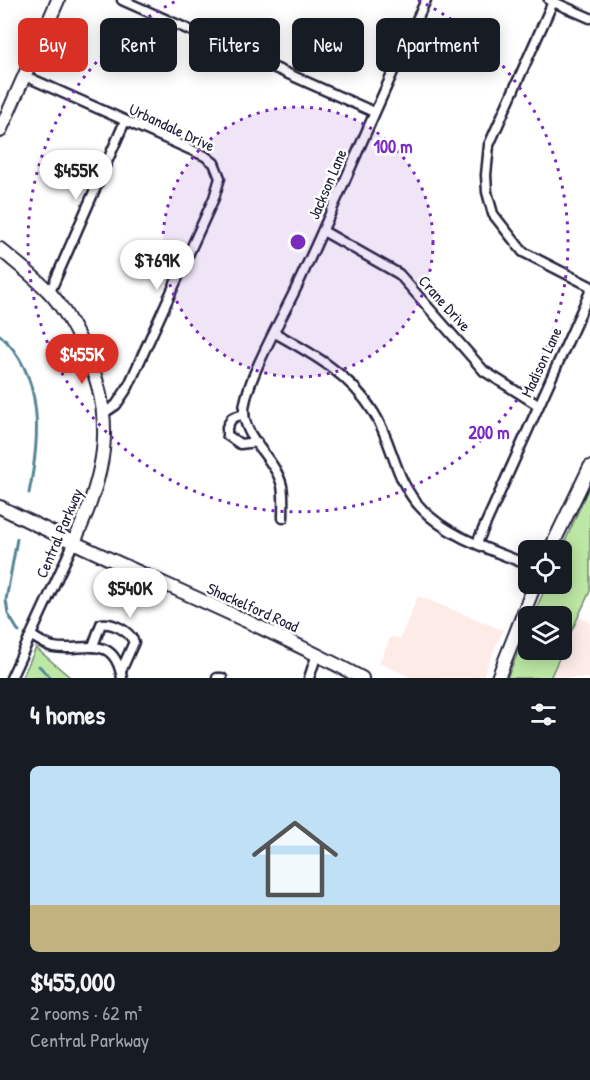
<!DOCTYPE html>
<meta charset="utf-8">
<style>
:root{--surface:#171b24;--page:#20242c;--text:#f1f3f6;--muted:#9ea1a6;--accent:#d93025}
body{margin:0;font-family:"Patrick Hand",sans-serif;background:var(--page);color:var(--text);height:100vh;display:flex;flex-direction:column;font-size:22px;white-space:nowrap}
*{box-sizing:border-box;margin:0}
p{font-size:20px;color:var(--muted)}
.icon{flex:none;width:33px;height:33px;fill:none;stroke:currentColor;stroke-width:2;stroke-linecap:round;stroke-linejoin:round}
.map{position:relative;height:678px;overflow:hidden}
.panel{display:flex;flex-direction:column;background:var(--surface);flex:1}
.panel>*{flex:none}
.guide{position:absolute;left:18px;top:18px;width:555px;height:54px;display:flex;gap:12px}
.fabs{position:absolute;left:518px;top:540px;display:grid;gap:12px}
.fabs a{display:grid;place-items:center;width:54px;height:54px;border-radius:9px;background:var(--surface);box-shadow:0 3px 15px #0003;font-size:30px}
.price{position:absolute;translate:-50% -51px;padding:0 14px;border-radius:21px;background:#fff;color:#222;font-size:20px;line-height:39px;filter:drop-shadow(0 2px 3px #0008)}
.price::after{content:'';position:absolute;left:50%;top:36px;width:18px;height:14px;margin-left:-9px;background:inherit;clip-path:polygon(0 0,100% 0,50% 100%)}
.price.active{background:var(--accent);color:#fff}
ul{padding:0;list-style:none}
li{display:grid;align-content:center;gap:12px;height:318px;padding:0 30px}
li span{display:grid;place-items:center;height:186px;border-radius:9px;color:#555}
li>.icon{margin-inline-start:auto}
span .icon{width:108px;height:108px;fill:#fffc;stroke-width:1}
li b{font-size:26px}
h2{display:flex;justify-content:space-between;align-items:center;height:72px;padding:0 30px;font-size:26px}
.pill{padding:0 21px;border-radius:9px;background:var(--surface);box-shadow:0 3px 15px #0003;font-size:21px;line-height:54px}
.pill.active{background:var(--accent);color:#fff}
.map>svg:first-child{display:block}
.built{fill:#fdebe8}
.green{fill:#bde7a4;stroke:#708470;stroke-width:1.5}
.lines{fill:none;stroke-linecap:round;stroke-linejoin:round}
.stream{stroke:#558596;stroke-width:3}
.street-casing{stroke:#22223b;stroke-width:13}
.secondary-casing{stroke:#22223b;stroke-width:16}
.primary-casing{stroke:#22223b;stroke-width:16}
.street{stroke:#fff;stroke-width:8}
.secondary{stroke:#fff;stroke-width:12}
.primary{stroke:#fff;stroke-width:12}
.ring{fill:none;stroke:#7b2cbf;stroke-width:3;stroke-dasharray:3 6}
.labels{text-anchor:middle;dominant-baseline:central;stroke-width:5;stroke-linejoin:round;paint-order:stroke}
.street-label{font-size:16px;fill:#22223b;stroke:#fff}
.centre{fill:#7b2cbf;stroke:#fff;stroke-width:3}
.ring-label{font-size:18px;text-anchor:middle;font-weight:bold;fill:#7b2cbf;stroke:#fff;stroke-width:5;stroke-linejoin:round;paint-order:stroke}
</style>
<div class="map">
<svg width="590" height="678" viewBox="0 0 590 678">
<rect width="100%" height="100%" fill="#fff"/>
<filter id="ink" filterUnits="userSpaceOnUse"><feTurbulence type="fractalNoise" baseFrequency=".0167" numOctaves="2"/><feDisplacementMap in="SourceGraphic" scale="12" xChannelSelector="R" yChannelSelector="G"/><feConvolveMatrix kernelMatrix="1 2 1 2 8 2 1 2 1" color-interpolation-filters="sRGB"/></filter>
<g filter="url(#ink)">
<g class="built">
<path d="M 418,596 L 503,630 L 482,678 L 412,678 L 379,663 L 391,636 L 400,639 Z"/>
<path d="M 578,617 L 590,622 L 590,678 L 550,678 Z"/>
</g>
<g class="green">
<path d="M 590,484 L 590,591 L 550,678 L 507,678 L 528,628 L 528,650 L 561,650 L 561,616 L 533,616 L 547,584 L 561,584 L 561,551 Z"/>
<path d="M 36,648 L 71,678 L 22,678 Z"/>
</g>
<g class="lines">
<g class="stream">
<path d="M 0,335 C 45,376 40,439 29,493"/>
<path d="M 17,539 L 6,600 L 8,614 L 19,632"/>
<path d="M 39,666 L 51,678"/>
</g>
<defs>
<g id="street">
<path d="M 122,0 L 374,112"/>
<path d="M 549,0 L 590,18"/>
<path d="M 553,2 L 489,145 L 486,175 L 487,192 L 493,214 L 523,252 L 590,286"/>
<path d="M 25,76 L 205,156 L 214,163 L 220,178 L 214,198 L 128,387 L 116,405 L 104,413"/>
<path d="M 323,231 L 399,274 L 484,371 L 538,405"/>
<path d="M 50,292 L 125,121"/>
<path d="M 275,333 C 313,354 351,375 374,413 C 394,445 394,481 423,510 C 450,538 493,550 528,565"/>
<path d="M 244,414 L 232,418 L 227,427 L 227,435 L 240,444 L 257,442"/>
<path d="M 283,518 C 283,508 284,496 282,486 C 276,459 243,439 244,410 C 246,379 285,313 299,282 C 343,188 382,93 426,0"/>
<path d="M 477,543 L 590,292"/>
<path d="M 32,636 C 38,640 46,645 53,647 C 83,653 113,631 122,678"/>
<path d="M 93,646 L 101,624 C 113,622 129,631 134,642 L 121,671"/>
<path d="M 11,678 L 73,544"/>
<path d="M 217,678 L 222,678"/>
<path d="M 309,678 L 317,654"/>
</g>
<g id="secondary">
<path d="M 0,131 L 58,0"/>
<path d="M 0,249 C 16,263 34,276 49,292 C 62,305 72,325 81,342 C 118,415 107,472 73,544"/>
<path d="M 550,550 L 590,467"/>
<path d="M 498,678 L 535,584"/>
</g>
<path id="primary" d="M 0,507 C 119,567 244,615 362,678"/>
</defs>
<use href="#street" class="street-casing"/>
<use href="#secondary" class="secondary-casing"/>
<use href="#primary" class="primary-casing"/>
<use href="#street" class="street"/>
<use href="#secondary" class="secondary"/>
<use href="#primary" class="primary"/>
</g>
</g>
<circle cx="298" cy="242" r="135" fill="#7b2cbf" fill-opacity=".12"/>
<g class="ring">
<circle cx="298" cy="242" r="135"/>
<path d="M418 0A270 270 0 1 1 178 0"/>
</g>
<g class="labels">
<g class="street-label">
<text transform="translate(172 127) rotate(25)">Urbandale Drive</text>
<text transform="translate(327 184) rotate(-67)">Jackson Lane</text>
<text transform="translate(445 303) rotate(48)">Crane Drive</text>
<text transform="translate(541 362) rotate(-65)">Madison Lane</text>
<text transform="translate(59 533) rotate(-67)">Central Parkway</text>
<text transform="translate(253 607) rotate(24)">Shackelford Road</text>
</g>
</g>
<circle cx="298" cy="242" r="9" class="centre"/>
<g class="ring-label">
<text x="393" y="153">100 m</text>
<text x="489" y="439">200 m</text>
</g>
</svg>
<div class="fabs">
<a><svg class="icon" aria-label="locate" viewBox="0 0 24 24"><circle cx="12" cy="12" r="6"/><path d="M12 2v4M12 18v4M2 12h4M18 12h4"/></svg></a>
<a><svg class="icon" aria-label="layers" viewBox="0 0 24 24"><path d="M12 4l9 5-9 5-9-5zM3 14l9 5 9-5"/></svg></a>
</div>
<b class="price" style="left:76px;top:201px">$455K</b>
<b class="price" style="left:157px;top:291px">$769K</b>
<b class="price active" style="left:82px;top:385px">$455K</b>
<b class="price" style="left:130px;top:619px">$540K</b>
<div class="guide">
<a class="pill active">Buy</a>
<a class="pill">Rent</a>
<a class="pill">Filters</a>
<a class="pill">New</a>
<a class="pill">Apartment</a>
</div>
</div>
<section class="panel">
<h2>4 homes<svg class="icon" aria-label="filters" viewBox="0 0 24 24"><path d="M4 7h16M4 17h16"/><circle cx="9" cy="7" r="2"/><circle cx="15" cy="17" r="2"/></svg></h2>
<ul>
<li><span style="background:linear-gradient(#bfe0f5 75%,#c2b280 0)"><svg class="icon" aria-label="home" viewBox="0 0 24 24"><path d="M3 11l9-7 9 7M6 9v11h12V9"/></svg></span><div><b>$455,000</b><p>2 rooms · 62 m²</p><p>Central Parkway</p></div></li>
</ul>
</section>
